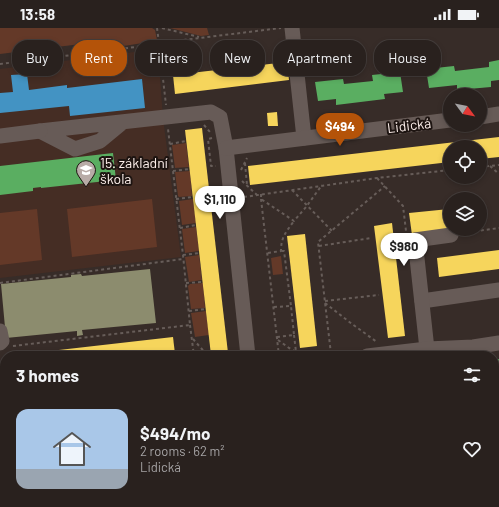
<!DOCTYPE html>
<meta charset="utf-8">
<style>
:root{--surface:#29211e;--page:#352e2b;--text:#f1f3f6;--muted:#a5a3a4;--line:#453e3c;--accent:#b45309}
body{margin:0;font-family:Barlow,sans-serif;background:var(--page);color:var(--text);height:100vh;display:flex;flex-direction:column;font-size:15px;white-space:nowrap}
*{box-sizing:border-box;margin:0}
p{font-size:13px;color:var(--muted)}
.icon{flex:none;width:22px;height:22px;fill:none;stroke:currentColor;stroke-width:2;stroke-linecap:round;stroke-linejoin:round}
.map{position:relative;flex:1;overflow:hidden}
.drawer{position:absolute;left:0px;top:323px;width:499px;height:156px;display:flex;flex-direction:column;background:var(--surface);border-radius:16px 16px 0 0;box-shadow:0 2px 6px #0003,0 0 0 1px var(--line)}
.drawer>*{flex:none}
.guide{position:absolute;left:12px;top:12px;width:475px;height:36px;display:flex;gap:8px}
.needle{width:26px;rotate:122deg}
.buttons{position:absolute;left:443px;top:60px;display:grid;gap:8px}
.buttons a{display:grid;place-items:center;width:44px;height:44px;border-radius:50%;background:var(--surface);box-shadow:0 2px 6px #0003,0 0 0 1px var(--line);font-size:20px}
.price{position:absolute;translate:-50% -34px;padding:0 9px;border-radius:14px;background:#fff;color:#222;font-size:13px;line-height:26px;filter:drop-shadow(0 1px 2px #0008)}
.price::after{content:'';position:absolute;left:50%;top:24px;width:12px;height:9px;margin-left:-6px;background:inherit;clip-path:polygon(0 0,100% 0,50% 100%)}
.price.current{background:var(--accent);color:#fff}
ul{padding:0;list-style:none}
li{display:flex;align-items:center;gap:12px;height:100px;padding:0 16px}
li+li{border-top:1px solid var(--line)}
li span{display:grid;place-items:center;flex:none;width:112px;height:80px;border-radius:12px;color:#555}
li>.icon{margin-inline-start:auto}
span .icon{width:48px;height:48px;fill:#fffc;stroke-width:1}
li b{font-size:17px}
h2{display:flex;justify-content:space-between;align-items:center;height:48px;padding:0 16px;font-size:17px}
.tag{padding:0 14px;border-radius:16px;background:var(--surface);box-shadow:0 2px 6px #0003,0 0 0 1px var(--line);font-size:14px;line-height:36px}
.tag.current{background:var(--accent);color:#fff}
.status{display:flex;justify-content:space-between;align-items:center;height:28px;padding:0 20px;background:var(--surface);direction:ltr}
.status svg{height:11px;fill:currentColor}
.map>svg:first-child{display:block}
.built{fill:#452d24}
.green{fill:#643928}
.homes{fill:#f6d55c}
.schools{fill:#4393c3}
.public{fill:#5aae61}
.industry{fill:#8c8c6e}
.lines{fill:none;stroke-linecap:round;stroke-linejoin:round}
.path{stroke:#675d59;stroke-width:2;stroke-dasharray:3 3;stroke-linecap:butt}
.minor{stroke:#675b57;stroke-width:15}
.labels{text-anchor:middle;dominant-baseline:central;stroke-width:4;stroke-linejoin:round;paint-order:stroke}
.street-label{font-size:14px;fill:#fdefeb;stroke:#1d1411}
.poi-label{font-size:14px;fill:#fdefeb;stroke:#1d1411;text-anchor:start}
</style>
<div class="status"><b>13:58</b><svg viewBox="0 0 49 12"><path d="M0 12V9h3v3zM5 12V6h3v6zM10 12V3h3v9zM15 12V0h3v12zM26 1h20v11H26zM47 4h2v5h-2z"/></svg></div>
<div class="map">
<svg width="499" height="479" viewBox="0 0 499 479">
<rect width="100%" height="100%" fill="#372c28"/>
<path class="built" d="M 158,21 L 163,90 L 181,229 L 0,250 L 0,41 Z"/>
<g class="green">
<path d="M 0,0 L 152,0 L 155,2 L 157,12 L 156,13 L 104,21 L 101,20 L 99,16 L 97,14 L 0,26 Z"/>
<path d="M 170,0 L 207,0 L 209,7 L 201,8 Z"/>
<path d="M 186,115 L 189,139 L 175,140 L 172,117 Z"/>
<path d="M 190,143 L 192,168 L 179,169 L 178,168 L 175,144 Z"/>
<path d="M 152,171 L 157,219 L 72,229 L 67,181 Z"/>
<path d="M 193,171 L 196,195 L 182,197 L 179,173 Z"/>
<path d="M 37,181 L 42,232 L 0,237 L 0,185 Z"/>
<path d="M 196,199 L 199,223 L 185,225 L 182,201 Z"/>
<path d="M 199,227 L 202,252 L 189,254 L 185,229 Z"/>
<path d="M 281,228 L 283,246 L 273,247 L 271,230 Z"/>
<path d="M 203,255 L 205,280 L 191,281 L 188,258 L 190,256 Z"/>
<path d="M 206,283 L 209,307 L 195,309 L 191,285 Z"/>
</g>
<g class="homes">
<path d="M 287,34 L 289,52 L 175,66 L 173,47 Z"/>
<path d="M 277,84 L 278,98 L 268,98 L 267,85 Z"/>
<path d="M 202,100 L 228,325 L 211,327 L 185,102 Z"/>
<path d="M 499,109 L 499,129 L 480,131 L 480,119 L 450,119 L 450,134 L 250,157 L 248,138 Z"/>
<path d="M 449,181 L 450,202 L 412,207 L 409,185 Z"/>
<path d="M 392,195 L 405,308 L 388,310 L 374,198 Z"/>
<path d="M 305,206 L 317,318 L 300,320 L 287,208 Z"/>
<path d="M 499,222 L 499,241 L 439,249 L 437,230 Z"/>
<path d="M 173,309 L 175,326 L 158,328 L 16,328 L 15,327 Z"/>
<path d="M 2,394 L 5,398 L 5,430 L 4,431 L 0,427 L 0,395 Z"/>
<path d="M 300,474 L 327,474 L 332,479 L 305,479 Z"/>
<path d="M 424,474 L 451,474 L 456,479 L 429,479 Z"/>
</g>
<path class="schools" d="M 27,46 L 29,62 L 67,57 L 67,60 L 142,51 L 145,80 L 70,88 L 69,78 L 0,85 L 0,65 L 13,64 L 11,47 Z"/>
<g class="public">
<path d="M 499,32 L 499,52 L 491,53 L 491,59 L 457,62 L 457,57 L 429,60 L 426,41 L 454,38 L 455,43 L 489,39 L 489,34 Z"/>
<path d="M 400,44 L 403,64 L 384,66 L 385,71 L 336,77 L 336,71 L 318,73 L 315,54 L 343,51 L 344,56 L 373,53 L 372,47 Z"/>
<path d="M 113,125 L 116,152 L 41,160 L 41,159 L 33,160 L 33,163 L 0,167 L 0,138 Z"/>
<rect x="494" y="331" width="5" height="29"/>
<path d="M 0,464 L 5,469 L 5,474 L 75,474 L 70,479 L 0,479 Z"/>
</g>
<path class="industry" d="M 150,241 L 156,295 L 82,302 L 83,307 L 77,308 L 77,303 L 6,310 L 1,256 L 71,249 L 71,247 L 81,246 L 82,248 Z"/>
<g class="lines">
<g class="path">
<path d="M 157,0 L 159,15"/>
<path d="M 162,0 L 199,9"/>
<path d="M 159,16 L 166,77"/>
<path d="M 0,36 L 159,16 L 159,15 L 281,0"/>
<path d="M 204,97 L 210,104"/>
<path d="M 461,98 L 470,97"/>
<path d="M 212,110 L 208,111 L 211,138 L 216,138"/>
<path d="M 170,116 L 186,113"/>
<path d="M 245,135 L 247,157"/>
<path d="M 490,138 L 499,146"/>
<path d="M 480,139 L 499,137"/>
<path d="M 241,142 L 247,130"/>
<path d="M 173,143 L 189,141"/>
<path d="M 377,150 L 403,178 L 406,203"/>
<path d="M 242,153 L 257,167"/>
<path d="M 292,162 L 332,203"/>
<path d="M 261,166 L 261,171 L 294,193 L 306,179 L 322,157"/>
<path d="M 244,169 L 377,150 L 450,142"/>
<path d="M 176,171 L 193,169"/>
<path d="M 261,171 L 279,328"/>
<path d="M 180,200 L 196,197"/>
<path d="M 463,205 L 499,200"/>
<path d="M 319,218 L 371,210"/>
<path d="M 268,225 L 281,223 C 281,209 286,204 294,193"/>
<path d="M 183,227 L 199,225"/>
<path d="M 0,255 L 183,231"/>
<path d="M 186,255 L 202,254"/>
<path d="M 325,273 L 379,267"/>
<path d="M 325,275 L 352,296 L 377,314"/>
<path d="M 274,279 L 291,278 L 284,223 L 281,223"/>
<path d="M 189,283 L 206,281"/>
<path d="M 190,297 L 194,328"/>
<path d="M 294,307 L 296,324"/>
<path d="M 277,309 L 294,307 L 291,278"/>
<path d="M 193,311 L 208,328"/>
<path d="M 278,312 L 289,320 L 304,328"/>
<path d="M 13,318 L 190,297 L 183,227 L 168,101"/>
<path d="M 331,326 L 318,214 L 385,158"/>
<path d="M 317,328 L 356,323"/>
<path d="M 494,363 L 499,362"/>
<path d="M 494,403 L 499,403"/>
<path d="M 225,474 L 226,479"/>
<path d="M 341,474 L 346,479"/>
<path d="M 406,474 L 411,479"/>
<path d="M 464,474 L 469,479"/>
<path d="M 75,479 L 80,474"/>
<path d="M 106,479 L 114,474"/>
<path d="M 166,479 L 167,474"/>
<path d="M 208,479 L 208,474"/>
</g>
<g class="minor">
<path d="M 292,0 L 304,110"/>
<path d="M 480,89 L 499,86"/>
<path d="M 123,94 L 100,113 L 75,121 L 40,103 L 211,84 L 220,89 L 226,120 L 248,328"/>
<path d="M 0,108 L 40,103"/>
<path d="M 226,120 L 450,92"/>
<path d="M 422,273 L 499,262"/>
<path d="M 0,303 L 2,313 L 0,315"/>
<path d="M 427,321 L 415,212 L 451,207"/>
<path d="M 367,328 L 427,321 L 473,319 L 499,315"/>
<path d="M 0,372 L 5,371"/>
<path d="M 494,418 L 499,418"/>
<path d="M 148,474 L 152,479"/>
<path d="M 273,474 L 278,479"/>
<path d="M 388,474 L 393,479"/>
<path d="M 132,479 L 139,474"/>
</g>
</g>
<defs>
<symbol id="school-pin" viewBox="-11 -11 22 30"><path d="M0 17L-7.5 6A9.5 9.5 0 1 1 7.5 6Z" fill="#b8aba7" stroke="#1d1411"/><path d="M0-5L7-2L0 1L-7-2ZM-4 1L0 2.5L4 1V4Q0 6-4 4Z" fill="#fff"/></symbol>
</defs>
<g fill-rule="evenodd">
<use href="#school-pin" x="75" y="131" width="22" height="30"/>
</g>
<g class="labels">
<g class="street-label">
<text transform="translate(409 97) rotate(-7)">Lidická</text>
</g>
<g class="poi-label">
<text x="100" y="134">15. základní<tspan x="100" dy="16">škola</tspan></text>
</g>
</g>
</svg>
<div class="buttons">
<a><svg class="needle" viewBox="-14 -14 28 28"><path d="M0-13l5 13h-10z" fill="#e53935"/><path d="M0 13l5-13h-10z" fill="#a5a3a4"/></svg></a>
<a><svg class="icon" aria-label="locate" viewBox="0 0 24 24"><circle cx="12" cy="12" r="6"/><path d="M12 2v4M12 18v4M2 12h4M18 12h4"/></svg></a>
<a><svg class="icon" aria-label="layers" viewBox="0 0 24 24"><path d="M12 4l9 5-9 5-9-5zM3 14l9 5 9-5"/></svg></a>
</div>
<b class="price current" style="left:340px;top:119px">$494</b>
<b class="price" style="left:220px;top:192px">$1,110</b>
<b class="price" style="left:404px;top:239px">$980</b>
<div class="guide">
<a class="tag">Buy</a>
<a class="tag current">Rent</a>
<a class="tag">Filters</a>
<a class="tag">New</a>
<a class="tag">Apartment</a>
<a class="tag">House</a>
</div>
<section class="drawer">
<h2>3 homes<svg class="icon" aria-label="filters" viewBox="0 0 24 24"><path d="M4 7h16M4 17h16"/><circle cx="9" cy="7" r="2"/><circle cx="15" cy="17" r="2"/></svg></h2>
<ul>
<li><span style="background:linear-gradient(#a9c7e8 75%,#9aa5b1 0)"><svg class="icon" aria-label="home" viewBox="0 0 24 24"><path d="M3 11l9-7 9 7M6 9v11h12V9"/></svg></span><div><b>$494/mo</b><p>2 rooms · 62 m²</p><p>Lidická</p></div><svg class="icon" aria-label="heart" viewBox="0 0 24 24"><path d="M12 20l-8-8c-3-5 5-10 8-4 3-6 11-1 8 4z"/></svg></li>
</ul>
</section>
</div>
